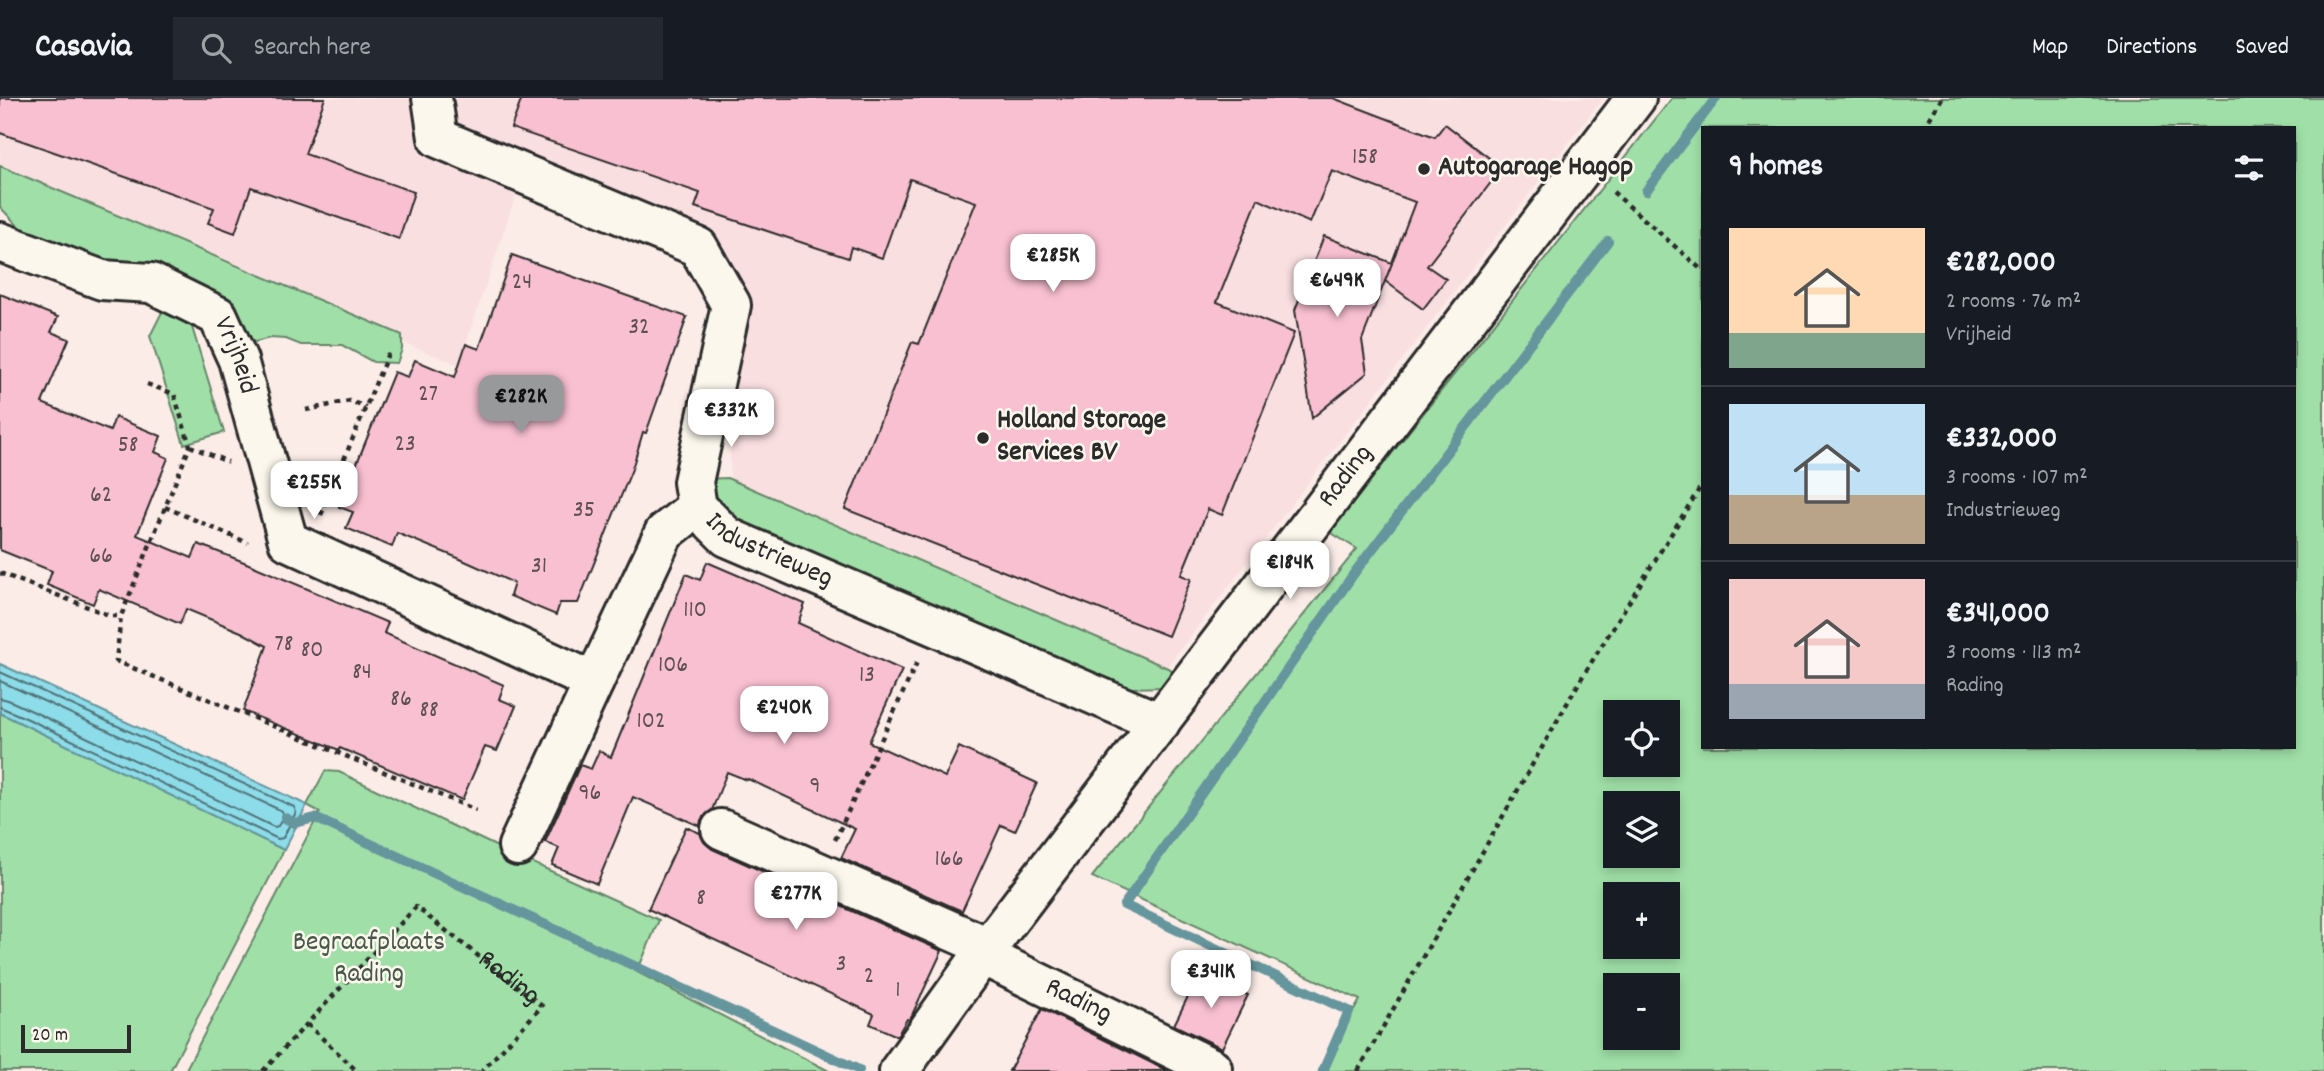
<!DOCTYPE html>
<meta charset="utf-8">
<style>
:root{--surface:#171b24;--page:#242831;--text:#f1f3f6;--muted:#9ea1a6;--line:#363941;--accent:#98999b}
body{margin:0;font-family:Dekko,sans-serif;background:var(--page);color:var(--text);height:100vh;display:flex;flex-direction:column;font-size:26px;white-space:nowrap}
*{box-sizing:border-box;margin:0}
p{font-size:23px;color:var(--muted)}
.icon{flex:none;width:38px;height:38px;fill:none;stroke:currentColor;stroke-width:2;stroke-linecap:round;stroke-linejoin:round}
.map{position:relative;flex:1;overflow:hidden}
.details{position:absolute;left:1701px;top:28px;width:595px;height:623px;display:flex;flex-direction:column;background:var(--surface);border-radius:0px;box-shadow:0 4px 10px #0003}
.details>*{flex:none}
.tools{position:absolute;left:1603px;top:602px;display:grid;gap:14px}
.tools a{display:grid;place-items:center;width:77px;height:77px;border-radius:0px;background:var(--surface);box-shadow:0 4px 10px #0003;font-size:35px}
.scale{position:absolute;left:21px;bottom:18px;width:110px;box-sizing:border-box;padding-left:7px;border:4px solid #2b2b2b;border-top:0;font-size:19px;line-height:24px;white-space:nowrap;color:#2b2b2b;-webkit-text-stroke:5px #fbf7ec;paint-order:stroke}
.price{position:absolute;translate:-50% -60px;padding:0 16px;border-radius:14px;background:#fff;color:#222;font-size:23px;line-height:46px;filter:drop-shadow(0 2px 4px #0008)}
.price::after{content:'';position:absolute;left:50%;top:42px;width:21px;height:16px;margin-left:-10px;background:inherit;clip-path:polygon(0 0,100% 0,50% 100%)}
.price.on{background:var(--accent);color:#111}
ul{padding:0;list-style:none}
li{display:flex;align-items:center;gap:21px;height:175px;padding:0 28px}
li+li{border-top:2px solid var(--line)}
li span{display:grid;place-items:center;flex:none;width:196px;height:140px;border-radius:0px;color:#555}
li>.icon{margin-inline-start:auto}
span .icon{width:84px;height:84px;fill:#fffc;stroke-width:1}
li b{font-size:30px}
h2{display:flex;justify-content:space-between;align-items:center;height:84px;padding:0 28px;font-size:30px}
header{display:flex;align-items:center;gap:42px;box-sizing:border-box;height:98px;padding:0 35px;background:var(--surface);border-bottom:2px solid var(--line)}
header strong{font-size:33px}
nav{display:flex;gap:38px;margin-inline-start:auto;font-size:24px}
.search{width:490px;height:63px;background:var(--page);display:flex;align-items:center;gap:18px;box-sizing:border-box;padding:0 24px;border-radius:0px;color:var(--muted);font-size:26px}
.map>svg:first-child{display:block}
.built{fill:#fadfe1}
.green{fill:#a0e0a8;stroke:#66866a;stroke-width:2;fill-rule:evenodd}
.water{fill:#8cdce9;stroke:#65959d;stroke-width:2}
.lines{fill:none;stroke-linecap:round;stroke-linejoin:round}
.shore{stroke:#527277;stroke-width:2}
.stream{stroke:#65959d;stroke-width:10}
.building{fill:#f9c0d2;stroke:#2b2b2b;stroke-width:2}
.minor-casing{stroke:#2b2b2b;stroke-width:44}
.path{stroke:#2b2b2b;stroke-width:4.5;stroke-dasharray:5 5;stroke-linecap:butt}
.minor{stroke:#fbf7ec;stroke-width:38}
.poi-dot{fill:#2b2b2b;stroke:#fbf7ec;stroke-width:2.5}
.labels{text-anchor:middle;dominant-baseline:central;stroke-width:5;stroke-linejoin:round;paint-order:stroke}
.number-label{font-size:24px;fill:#5e5055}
.poi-label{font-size:28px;font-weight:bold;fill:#2b2b2b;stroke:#fbf7ec;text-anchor:start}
.street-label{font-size:28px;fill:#2b2b2b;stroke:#fbf7ec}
.park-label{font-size:28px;fill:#48584a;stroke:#fbf7ec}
</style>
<header>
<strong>Casavia</strong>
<div class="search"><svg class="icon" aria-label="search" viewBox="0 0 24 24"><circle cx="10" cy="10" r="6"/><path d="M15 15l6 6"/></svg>Search here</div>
<nav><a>Map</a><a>Directions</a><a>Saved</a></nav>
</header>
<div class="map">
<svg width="2324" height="973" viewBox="0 0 2324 973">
<rect width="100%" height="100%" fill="#fbece7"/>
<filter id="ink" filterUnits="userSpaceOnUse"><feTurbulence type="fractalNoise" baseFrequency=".0143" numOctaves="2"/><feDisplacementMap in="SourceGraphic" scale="14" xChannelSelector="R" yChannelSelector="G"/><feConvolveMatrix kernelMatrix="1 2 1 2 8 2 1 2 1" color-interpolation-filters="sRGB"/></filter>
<g filter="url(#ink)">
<path class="built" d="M 0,0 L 1603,0 L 1160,578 L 730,395 L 732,160 L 519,88 L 459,267 L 0,85 Z"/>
<g class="green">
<path d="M 1672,0 L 2324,0 L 2324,973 L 1319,973 L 1360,902 L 1092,779 L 1357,451 L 1330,434 ZM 1703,30 L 2294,30 L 2294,649 L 1703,649 ZM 1668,614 L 1668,667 L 1615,667 L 1615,614 ZM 1615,705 L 1668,705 L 1668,758 L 1615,758 ZM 1668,796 L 1668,849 L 1615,849 L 1615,796 ZM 1668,887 L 1668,940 L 1615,940 L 1615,887 Z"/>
<path d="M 0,68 L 402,237 L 402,251 L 397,265 L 373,264 L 342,247 L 301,247 L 286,241 L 270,240 L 247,246 L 45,156 L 0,109 Z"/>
<path d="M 163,212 L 191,226 L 224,334 L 184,346 L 150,238 Z"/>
<path d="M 727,380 L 1177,574 L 1165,589 L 1129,590 L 725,417 L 706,381 Z"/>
<path d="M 0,615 L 284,752 L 170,973 L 0,973 Z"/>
<path d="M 325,673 L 339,674 L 504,752 L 659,822 L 637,874 L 829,973 L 185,973 L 320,714 L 307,707 Z"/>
</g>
<path class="water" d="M 0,566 L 307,707 L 284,752 L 0,615 Z"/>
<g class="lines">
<g class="shore">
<path d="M 0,574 L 294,709 L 296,714 L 283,740 L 278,741 L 28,621 L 0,609"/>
<path d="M 0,583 L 282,713 L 284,718 L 278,728 L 274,729 L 32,613 L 8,602 L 0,600"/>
</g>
<g class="stream">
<path d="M 1646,93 L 1716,0"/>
<path d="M 285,720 L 295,725 L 315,720 L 859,972"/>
<path d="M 1323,973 L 1349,913 L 1124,807 L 1355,474 L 1608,143"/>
</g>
</g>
<g class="building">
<path d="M 0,0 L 325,0 L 305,56 L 414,94 L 399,141 L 251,89 L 235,135 L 208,125 L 214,110 L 0,35 Z"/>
<path d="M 522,0 L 1333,0 L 1435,39 L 1445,26 L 1502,70 L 1427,168 L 1446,181 L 1423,211 L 1385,183 L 1415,104 L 1332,73 L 1310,125 L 1258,101 L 1217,204 L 1294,235 L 1222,417 L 1208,411 L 1181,477 L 1191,481 L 1168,538 L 845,411 L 912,244 L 919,246 L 976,104 L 910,81 L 882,160 L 851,149 L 848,160 L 695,109 L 700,95 L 511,30 Z"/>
<path d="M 1324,138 L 1392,165 L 1362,242 L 1367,275 L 1312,320 L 1295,212 Z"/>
<path d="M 512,157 L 687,219 L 646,335 L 643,334 L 632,371 L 578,505 L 560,505 L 556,517 L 510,498 L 514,485 L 458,460 L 397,435 L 392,449 L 346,430 L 353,414 L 339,409 L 394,274 L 408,279 L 415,262 L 455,279 L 466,246 L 479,251 Z"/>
<path d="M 0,196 L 58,219 L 51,234 L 69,241 L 42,305 L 110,333 L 115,319 L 161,338 L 155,354 L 168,360 L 137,437 L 192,460 L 198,446 L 244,464 L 388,525 L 384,535 L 504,587 L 499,601 L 516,608 L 497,653 L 485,649 L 462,702 L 340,650 L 339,652 L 243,613 L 267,548 L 241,534 L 186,511 L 180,526 L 99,491 L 93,506 L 47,487 L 52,473 L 0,452 Z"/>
<path d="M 707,464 L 805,506 L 798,525 L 902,572 L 869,644 L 945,679 L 959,649 L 1037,685 L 1015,733 L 1001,727 L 962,813 L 841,760 L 855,731 L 748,681 L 747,682 L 727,674 L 712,712 L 701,722 L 700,728 L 633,699 L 597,786 L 552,767 L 559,750 L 545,744 L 580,667 L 591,671 L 599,653 L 611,659 L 686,476 L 700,482 Z"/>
<path d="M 686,729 L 700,735 L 704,744 L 712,751 L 942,853 L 912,917 L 909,922 L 907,921 L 897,938 L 870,926 L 874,916 L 648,811 Z"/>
<path d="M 1200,874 L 1248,897 L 1222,950 L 1174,927 Z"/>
<path d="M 1042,911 L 1168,973 L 1009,973 Z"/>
</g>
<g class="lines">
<defs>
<g id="minor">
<path id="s2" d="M 432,0 L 438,40 L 698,149 L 731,207 L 693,384 L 697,409 L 727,439 L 1160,625"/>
<path id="s3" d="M 0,144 L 102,182 L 151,185 L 218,218 L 238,262 L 288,443 L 594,584 L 664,435 L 697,409"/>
<path d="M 721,731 L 988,849"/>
<path d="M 518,748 L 594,584"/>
<path id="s4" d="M 982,857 L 1212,970"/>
<path id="s5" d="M 899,973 L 982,857 L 1636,0"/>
</g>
</defs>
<use href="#minor" class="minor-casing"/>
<g class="path">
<path d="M 1924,30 L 1942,0"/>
<path d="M 1613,94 L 1703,173"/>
<path d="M 147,286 L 174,296 L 190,348 L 121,518 L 116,563 L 476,712"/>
<path d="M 306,312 L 350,303 L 366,309"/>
<path d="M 190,348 L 228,364"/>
<path d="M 165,409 L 248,445"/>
<path d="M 321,417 L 389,253"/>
<path d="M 0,475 L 111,518 L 121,518"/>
<path d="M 835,742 L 918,562"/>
<path d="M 307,926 L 357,973"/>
<path id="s1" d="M 263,973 L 416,809 L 542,908 L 482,973"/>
<path d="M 1358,973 L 1581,581 L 1703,385"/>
</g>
<use href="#minor" class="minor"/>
</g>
</g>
<g class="poi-dot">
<circle cx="1424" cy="71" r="7"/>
<circle cx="983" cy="340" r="7"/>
</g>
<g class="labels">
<g class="number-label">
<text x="1365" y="60">158</text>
<text x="522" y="185">24</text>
<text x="639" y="230">32</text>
<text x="428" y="297">27</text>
<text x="405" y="347">23</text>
<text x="128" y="348">58</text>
<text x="101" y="398">62</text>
<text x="584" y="413">35</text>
<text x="101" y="459">66</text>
<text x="539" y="469">31</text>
<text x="695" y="513">110</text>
<text x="284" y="547">78</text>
<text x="312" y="553">80</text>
<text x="673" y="568">106</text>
<text x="362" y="575">84</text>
<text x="867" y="578">13</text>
<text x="401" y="602">86</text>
<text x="429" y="613">88</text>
<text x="651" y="624">102</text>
<text x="815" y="689">9</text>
<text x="590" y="696">96</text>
<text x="949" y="762">166</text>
<text x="701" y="801">8</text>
<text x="841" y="867">3</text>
<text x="869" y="879">2</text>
<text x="898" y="893">1</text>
</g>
<g class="poi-label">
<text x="1438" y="71">Autogarage Hagop</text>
<text x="997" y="324">Holland Storage<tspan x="997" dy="32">Services BV</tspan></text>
</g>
<g class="street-label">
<text stroke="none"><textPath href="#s3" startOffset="276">Vrijheid</textPath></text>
<text stroke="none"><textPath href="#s5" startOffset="744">Rading</textPath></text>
<text stroke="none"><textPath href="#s2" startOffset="681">Industrieweg</textPath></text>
<text stroke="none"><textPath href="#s1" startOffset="341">Rading</textPath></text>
<text stroke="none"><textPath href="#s4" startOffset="107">Rading</textPath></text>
</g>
<g class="park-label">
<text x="369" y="846">Begraafplaats<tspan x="369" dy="32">Rading</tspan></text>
</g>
</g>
</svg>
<div class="tools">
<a><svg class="icon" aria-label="locate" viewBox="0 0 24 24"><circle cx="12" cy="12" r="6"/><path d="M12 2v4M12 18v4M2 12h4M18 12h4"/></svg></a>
<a><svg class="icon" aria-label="layers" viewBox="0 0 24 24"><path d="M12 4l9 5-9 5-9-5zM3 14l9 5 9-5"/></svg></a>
<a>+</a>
<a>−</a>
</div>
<div class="scale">20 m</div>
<b class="price" style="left:1053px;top:196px">€285K</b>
<b class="price" style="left:1337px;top:221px">€649K</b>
<b class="price on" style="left:521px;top:337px">€282K</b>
<b class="price" style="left:731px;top:351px">€332K</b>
<b class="price" style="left:314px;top:423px">€255K</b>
<b class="price" style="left:1290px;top:503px">€184K</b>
<b class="price" style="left:784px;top:648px">€240K</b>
<b class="price" style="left:796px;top:834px">€277K</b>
<b class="price" style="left:1211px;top:912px">€341K</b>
<section class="details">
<h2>9 homes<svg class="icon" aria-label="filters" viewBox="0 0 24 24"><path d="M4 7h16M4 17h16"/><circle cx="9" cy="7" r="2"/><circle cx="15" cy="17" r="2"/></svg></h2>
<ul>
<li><span style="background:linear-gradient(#ffd9b3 75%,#7fa58c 0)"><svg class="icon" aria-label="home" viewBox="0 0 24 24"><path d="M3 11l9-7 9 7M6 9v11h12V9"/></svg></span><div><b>€282,000</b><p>2 rooms · 76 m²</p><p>Vrijheid</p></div></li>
<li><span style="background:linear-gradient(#bfe0f5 65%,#b9a48a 0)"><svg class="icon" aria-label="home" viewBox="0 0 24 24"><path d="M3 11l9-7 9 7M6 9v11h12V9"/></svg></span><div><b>€332,000</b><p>3 rooms · 107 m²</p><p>Industrieweg</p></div></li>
<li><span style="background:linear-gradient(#f6c9c9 75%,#9aa5b1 0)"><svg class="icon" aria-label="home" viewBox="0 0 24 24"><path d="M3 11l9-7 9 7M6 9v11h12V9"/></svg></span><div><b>€341,000</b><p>3 rooms · 113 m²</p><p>Rading</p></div></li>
</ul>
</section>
</div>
